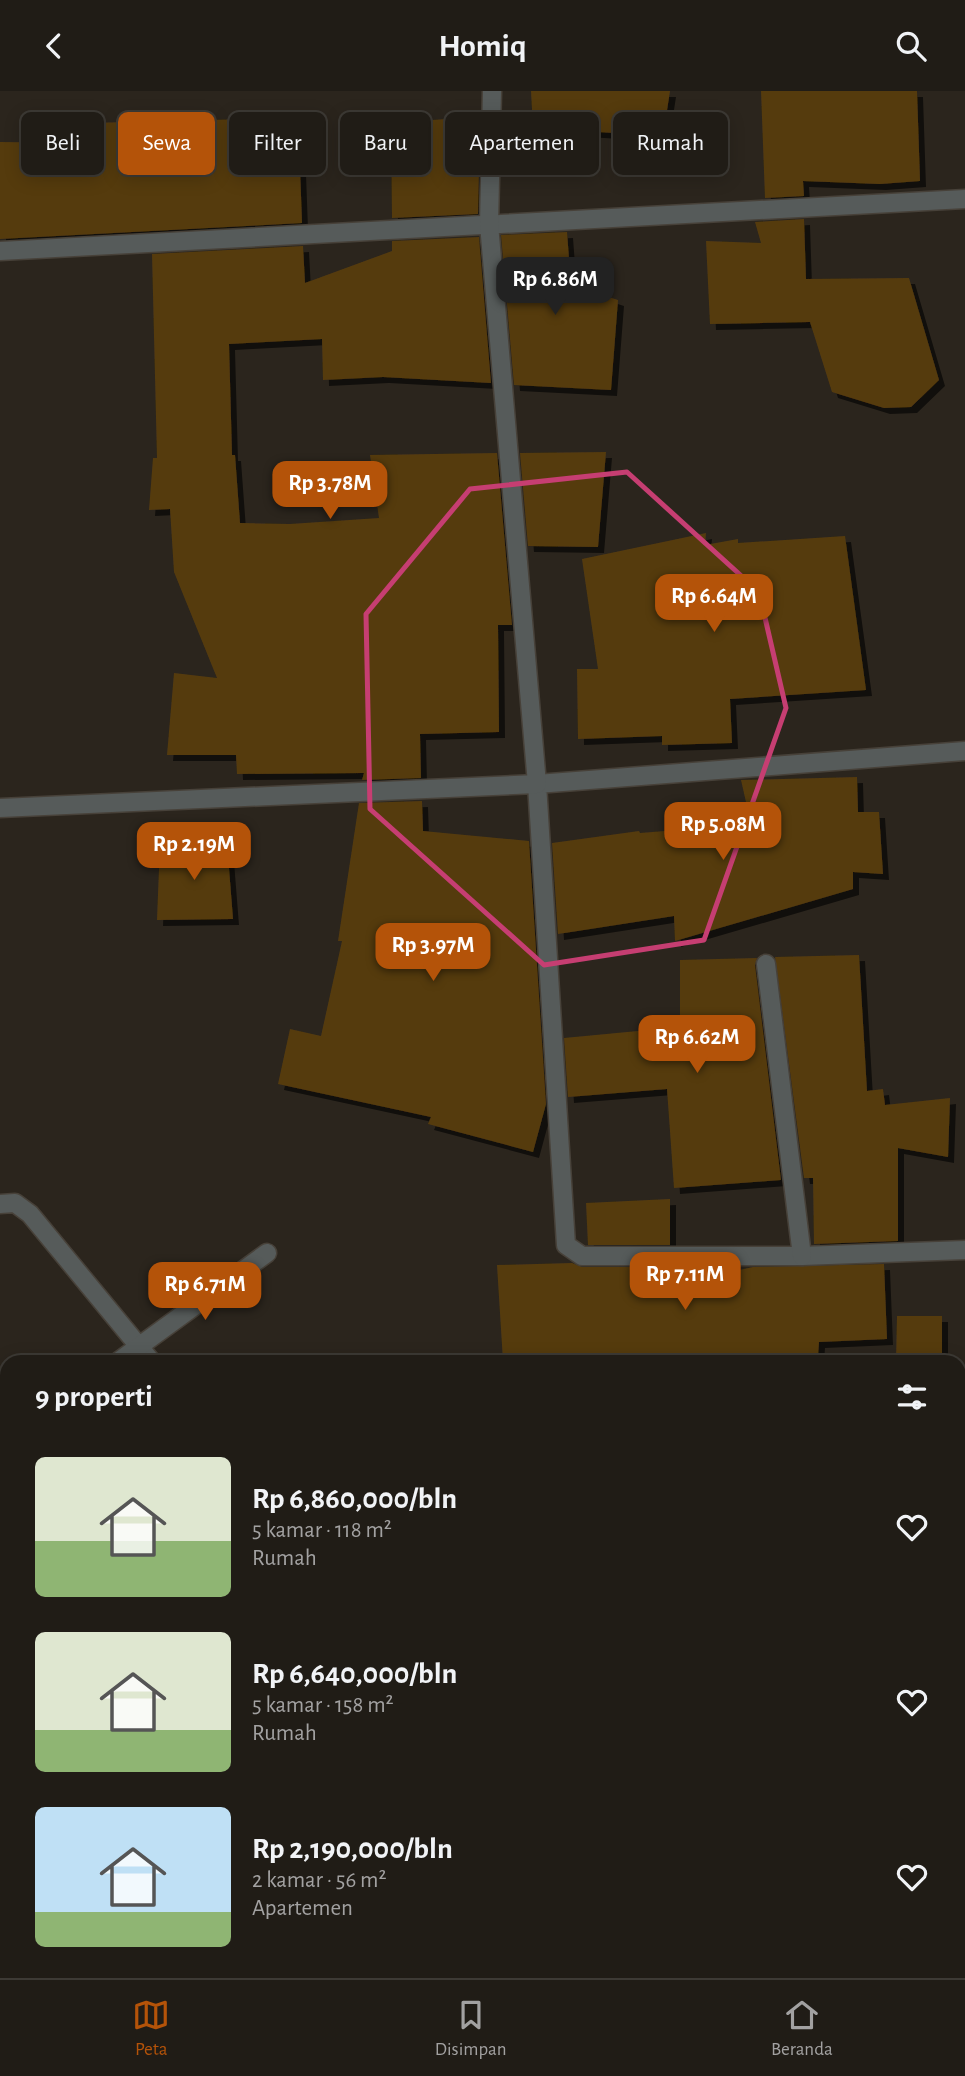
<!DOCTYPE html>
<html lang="id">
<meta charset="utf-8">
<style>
:root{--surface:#201c16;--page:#2d2923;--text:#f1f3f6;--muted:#a2a1a1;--line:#3d3a35;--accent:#b45309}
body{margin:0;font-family:"Alegreya Sans",sans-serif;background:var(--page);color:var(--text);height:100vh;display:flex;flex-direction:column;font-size:26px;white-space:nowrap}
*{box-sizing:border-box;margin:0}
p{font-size:23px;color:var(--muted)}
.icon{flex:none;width:38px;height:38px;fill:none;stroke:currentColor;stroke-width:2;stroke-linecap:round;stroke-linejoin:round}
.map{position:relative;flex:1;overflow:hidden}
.drawer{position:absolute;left:0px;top:1264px;width:966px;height:625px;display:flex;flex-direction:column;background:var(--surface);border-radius:21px 21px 0 0;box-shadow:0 4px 18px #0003,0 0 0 2px var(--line)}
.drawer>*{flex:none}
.hud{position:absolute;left:21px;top:21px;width:924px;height:63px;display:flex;gap:14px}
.price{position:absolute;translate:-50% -60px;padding:0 16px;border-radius:14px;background:var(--accent);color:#fff;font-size:23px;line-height:46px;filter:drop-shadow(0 2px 4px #0008)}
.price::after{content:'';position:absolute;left:50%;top:42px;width:21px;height:16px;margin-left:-10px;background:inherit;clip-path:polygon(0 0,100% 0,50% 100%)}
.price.on{background:#222;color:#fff}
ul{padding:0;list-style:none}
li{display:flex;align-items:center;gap:21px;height:175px;padding:0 35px}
li span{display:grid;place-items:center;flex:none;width:196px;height:140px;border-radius:10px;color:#555}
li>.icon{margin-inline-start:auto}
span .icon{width:84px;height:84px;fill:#fffc;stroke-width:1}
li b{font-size:30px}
h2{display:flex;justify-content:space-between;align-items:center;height:84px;padding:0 35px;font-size:30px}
.pill{padding:0 24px;border-radius:10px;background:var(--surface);box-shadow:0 4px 18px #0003,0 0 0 2px var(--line);font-size:24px;line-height:63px}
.pill.on{background:var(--accent);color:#fff}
header{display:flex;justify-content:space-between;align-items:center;height:91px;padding:0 35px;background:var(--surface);font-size:32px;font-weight:700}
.tabs{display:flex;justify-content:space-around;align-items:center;height:98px;border-top:2px solid var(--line);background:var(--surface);font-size:19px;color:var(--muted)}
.tabs a{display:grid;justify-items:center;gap:4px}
.tabs .on{color:var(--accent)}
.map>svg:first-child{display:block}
.building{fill:#553b10;filter:url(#shadow)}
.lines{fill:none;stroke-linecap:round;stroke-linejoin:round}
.minor-casing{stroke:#474139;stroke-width:21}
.minor{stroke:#565b5a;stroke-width:18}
.marked{fill:none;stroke:#c63e72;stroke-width:5;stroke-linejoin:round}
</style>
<header><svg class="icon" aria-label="back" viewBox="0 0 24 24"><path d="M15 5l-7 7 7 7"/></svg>Homiq<svg class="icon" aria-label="search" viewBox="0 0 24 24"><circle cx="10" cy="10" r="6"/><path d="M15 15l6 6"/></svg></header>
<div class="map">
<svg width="965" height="1887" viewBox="0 0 965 1887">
<defs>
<filter id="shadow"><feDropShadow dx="6" dy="6" stdDeviation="0" flood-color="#0009"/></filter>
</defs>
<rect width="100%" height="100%" fill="#2b251d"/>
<g class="building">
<path d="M 531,0 L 670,0 L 663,45 L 533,37 Z"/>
<path d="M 761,0 L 917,0 L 920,90 L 880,93 L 803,90 L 804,105 L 765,107 Z"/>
<path d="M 460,27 L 454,79 L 479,78 L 478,123 L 392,127 L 391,32 Z"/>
<path d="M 249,28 L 248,75 L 300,77 L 302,132 L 0,148 L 0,51 L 87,52 L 88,32 Z"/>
<path d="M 804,128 L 806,188 L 909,187 L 939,289 L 911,316 L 884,317 L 832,301 L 810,231 L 710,233 L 706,150 L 761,152 L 755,131 Z"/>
<path d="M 567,141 L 571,194 L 618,209 L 611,299 L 514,294 L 501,144 Z"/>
<path d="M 479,146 L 491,292 L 383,286 L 323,289 L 322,248 L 229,253 L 232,364 L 235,364 L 240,432 L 290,433 L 379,427 L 370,364 L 497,362 L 512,534 L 498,534 L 499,641 L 420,643 L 421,687 L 362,689 L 364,682 L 237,683 L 236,664 L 167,664 L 174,582 L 217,587 L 174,481 L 170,418 L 149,419 L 153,367 L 157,367 L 152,163 L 303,155 L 305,192 L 392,160 L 392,150 Z"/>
<path d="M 606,361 L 598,456 L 528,455 L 520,362 Z"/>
<path d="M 706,442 L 705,454 L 738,448 L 738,452 L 845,445 L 866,599 L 730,608 L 732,652 L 662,654 L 662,645 L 578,648 L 577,578 L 598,578 L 582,468 Z"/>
<path d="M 857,686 L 858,721 L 879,721 L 883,783 L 853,781 L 853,798 L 675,850 L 674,825 L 558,843 L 552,752 L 639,740 L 640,742 L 751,733 L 741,689 Z"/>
<path d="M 422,710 L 423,740 L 529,750 L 546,1013 L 533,1061 L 428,1033 L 431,1026 L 278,993 L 290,938 L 321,945 L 342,850 L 338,850 L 359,712 Z"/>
<path d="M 160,752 L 227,752 L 233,828 L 157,829 Z"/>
<path d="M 859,864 L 867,1000 L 883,998 L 885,1014 L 950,1007 L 948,1066 L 898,1057 L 898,1150 L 814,1153 L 813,1087 L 804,1087 L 775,866 Z"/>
<path d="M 757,867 L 755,874 L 781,1089 L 674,1097 L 667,998 L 568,1006 L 564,947 L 680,936 L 680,869 Z"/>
<path d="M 670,1108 L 670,1154 L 588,1154 L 586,1112 Z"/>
<path d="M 572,1172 L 582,1176 L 670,1176 L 670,1194 L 753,1176 L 884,1173 L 887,1248 L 819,1251 L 818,1265 L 702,1268 L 702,1270 L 503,1270 L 497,1174 Z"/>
<path d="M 897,1225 L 942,1225 L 942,1270 L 896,1270 Z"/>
</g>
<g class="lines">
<defs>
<g id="minor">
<path d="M 0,160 L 965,108"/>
<path d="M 965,660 L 537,693 L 566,1154 L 582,1165 L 802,1165 L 965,1159"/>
<path d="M 0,717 L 537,693 L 489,133 L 492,0"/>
<path d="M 766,873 L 802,1165"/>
<path d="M 0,1113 L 15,1112 L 30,1123 L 151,1270"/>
<path d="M 119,1270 L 267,1162"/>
<path d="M 0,1575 L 7,1586"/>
<path d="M 200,1881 L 203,1887"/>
</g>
</defs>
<use href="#minor" class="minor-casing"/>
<use href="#minor" class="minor"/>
</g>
<path class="marked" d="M 627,381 L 759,501 L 786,617 L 704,849 L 544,874 L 370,718 L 366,523 L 470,398 Z"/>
</svg>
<b class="price on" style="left:555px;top:226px">Rp 6.86M</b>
<b class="price" style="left:330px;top:430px">Rp 3.78M</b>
<b class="price" style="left:714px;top:543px">Rp 6.64M</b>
<b class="price" style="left:723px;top:771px">Rp 5.08M</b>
<b class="price" style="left:194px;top:791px">Rp 2.19M</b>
<b class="price" style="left:433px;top:892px">Rp 3.97M</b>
<b class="price" style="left:697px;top:984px">Rp 6.62M</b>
<b class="price" style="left:685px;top:1221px">Rp 7.11M</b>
<b class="price" style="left:205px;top:1231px">Rp 6.71M</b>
<div class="hud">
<a class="pill">Beli</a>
<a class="pill on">Sewa</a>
<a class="pill">Filter</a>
<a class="pill">Baru</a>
<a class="pill">Apartemen</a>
<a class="pill">Rumah</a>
</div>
<section class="drawer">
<h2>9 properti<svg class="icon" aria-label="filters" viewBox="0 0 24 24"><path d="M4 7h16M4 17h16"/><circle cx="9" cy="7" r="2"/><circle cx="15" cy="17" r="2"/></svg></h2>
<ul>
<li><span style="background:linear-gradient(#dfe7d0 60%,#8fb573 0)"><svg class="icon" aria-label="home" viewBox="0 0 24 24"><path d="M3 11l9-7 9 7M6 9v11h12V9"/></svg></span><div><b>Rp 6,860,000/bln</b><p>5 kamar · 118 m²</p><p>Rumah</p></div><svg class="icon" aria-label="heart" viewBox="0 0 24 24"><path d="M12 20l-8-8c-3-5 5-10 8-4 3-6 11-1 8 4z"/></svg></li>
<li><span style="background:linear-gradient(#dfe7d0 70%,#8fb573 0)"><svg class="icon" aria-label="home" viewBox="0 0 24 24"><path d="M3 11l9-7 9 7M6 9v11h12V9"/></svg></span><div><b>Rp 6,640,000/bln</b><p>5 kamar · 158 m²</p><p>Rumah</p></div><svg class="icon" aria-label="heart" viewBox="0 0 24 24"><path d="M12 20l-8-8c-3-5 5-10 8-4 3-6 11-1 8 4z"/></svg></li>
<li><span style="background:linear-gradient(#bfe0f5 75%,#8fb573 0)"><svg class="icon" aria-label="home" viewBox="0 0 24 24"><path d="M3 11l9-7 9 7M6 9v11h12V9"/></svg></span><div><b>Rp 2,190,000/bln</b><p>2 kamar · 56 m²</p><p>Apartemen</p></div><svg class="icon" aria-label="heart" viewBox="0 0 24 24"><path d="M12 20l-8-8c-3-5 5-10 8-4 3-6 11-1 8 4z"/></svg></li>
</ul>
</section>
</div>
<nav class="tabs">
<a class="on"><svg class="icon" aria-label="map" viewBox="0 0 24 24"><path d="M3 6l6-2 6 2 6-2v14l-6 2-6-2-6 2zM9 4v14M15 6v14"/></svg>Peta</a>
<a><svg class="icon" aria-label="saved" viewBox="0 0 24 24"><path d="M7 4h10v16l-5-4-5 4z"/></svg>Disimpan</a>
<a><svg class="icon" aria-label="home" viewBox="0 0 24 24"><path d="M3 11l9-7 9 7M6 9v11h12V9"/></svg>Beranda</a>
</nav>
